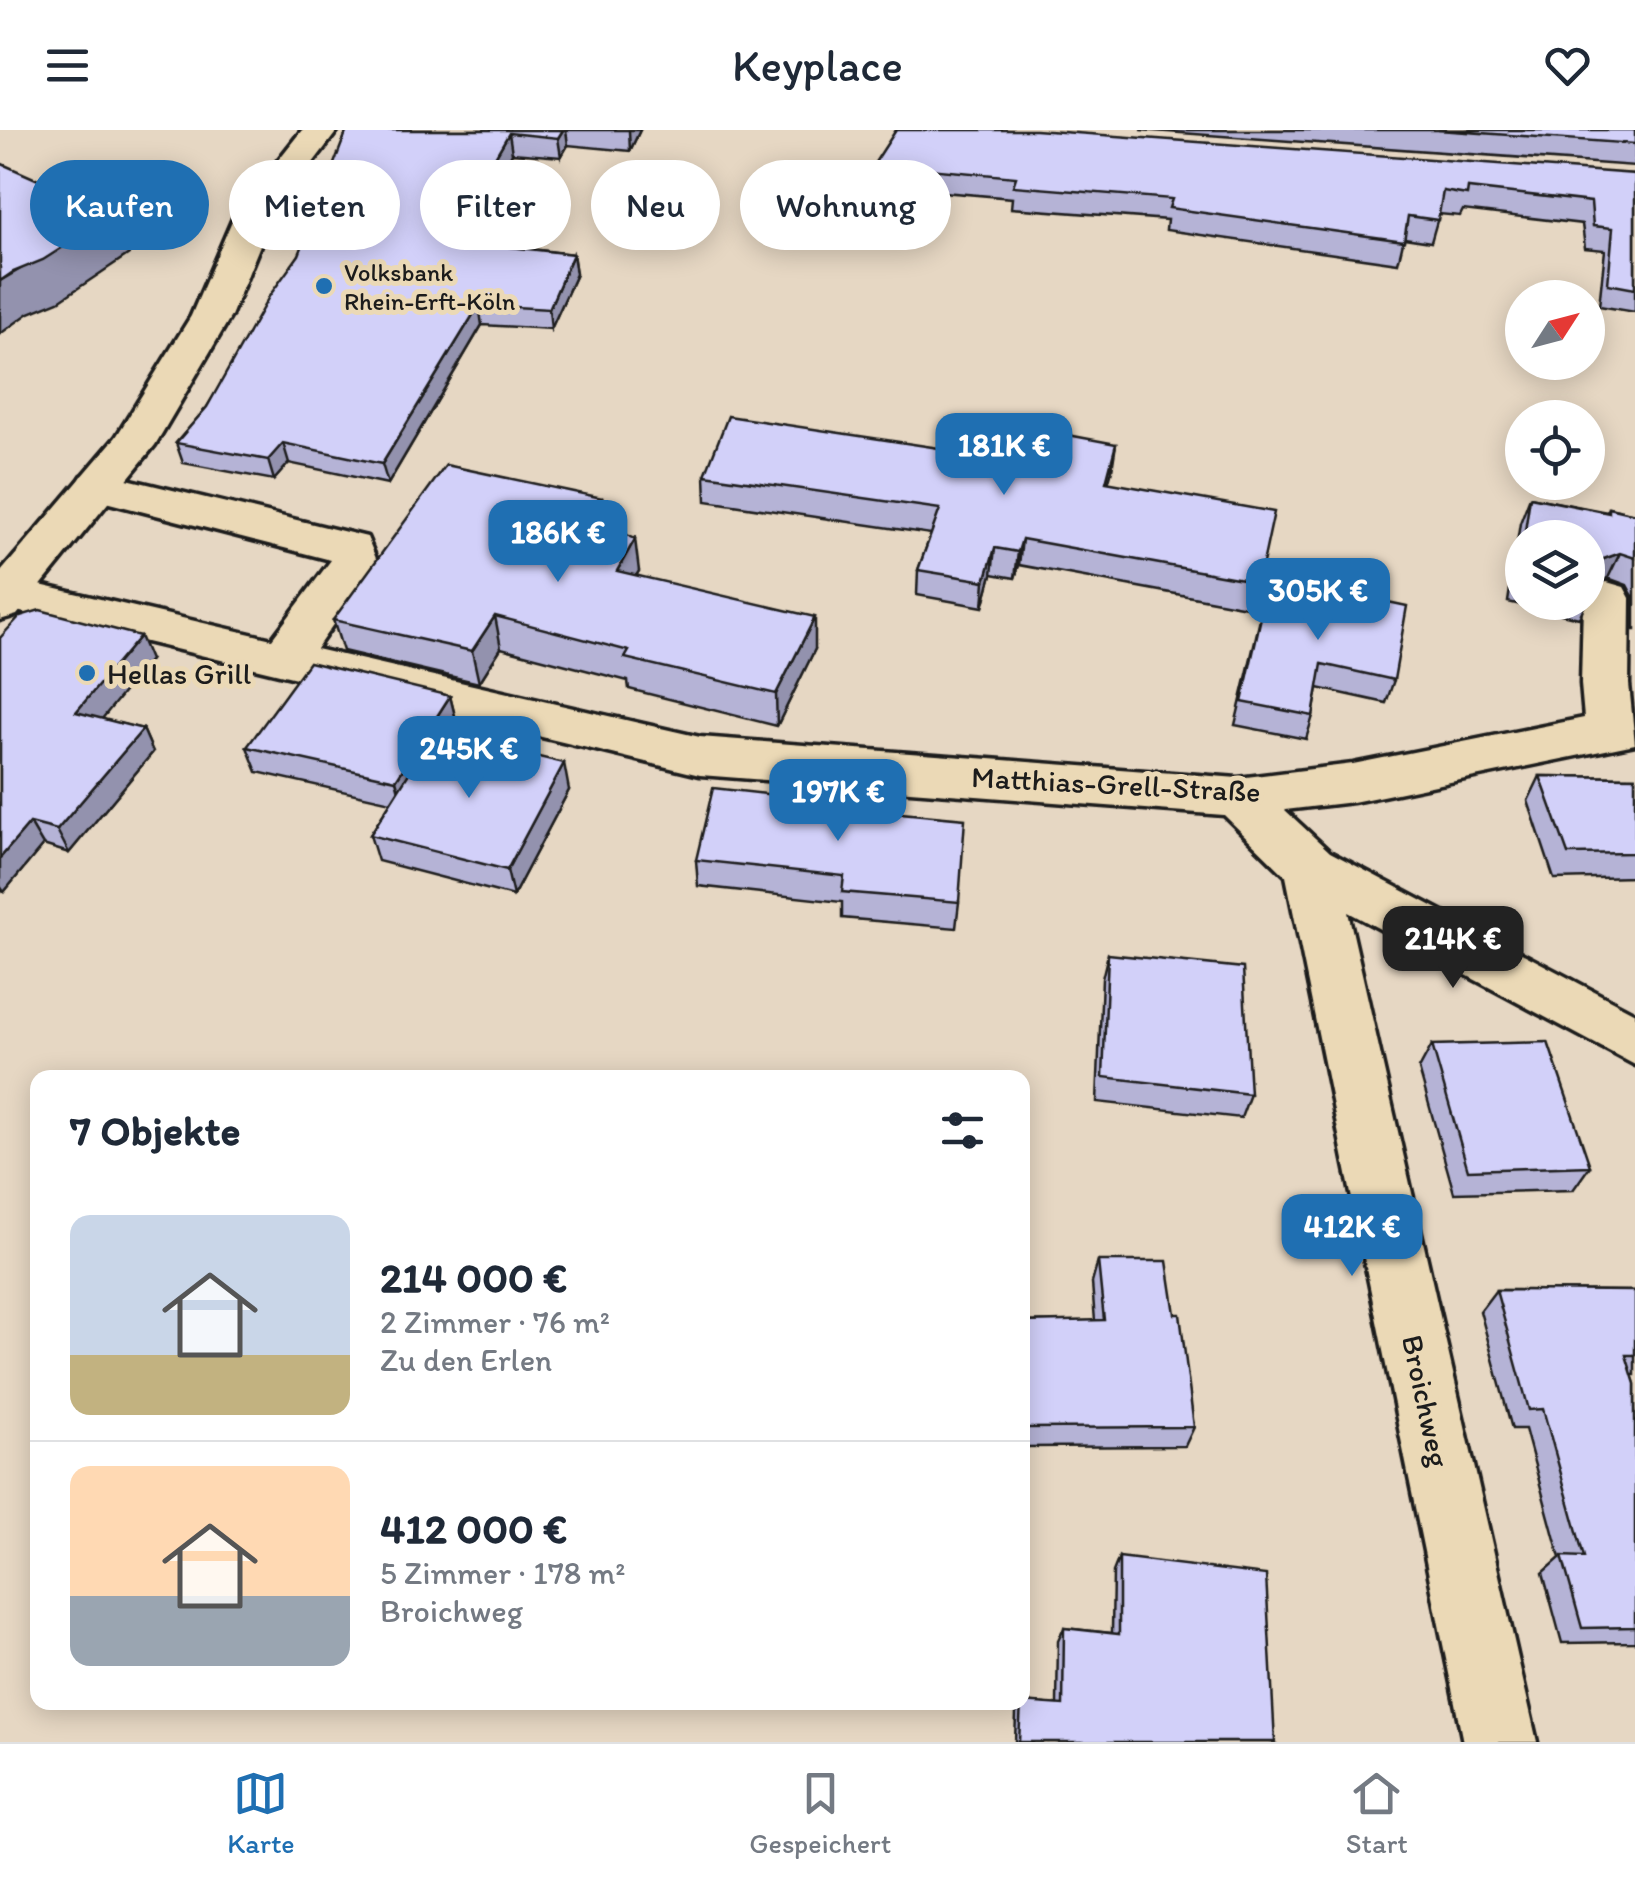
<!DOCTYPE html>
<html lang="de">
<meta charset="utf-8">
<style>
:root{--surface:#fff;--page:#f2f2f3;--text:#1f2937;--muted:#747a83;--line:#e0e1e3;--accent:#1f6fb2}
body{margin:0;font-family:Itim,sans-serif;background:var(--page);color:var(--text);height:100vh;display:flex;flex-direction:column;font-size:38px;white-space:nowrap}
*{box-sizing:border-box;margin:0}
p{font-size:32px;color:var(--muted)}
.icon{flex:none;width:55px;height:55px;fill:none;stroke:currentColor;stroke-width:2;stroke-linecap:round;stroke-linejoin:round}
.map{position:relative;flex:1;overflow:hidden}
.details{position:absolute;left:30px;top:940px;width:1000px;height:640px;display:flex;flex-direction:column;background:var(--surface);border-radius:20px;box-shadow:0 5px 25px #0003}
.details>*{flex:none}
.banner{position:absolute;left:30px;top:30px;width:1000px;height:90px;display:flex;gap:20px}
.needle{width:65px;rotate:54deg}
.buttons{position:absolute;left:1505px;top:150px;display:grid;gap:20px}
.buttons a{display:grid;place-items:center;width:100px;height:100px;border-radius:50%;background:var(--surface);box-shadow:0 5px 25px #0003;font-size:50px}
.price{position:absolute;translate:-50% -85px;padding:0 22px;border-radius:20px;background:var(--accent);color:#fff;font-size:32px;line-height:65px;filter:drop-shadow(0 2px 5px #0008)}
.price::after{content:'';position:absolute;left:50%;top:60px;width:30px;height:22px;margin-left:-15px;background:inherit;clip-path:polygon(0 0,100% 0,50% 100%)}
.price.active{background:#222;color:#fff}
ul{padding:0;list-style:none}
li{display:flex;align-items:center;gap:30px;height:250px;padding:0 40px}
li+li{border-top:2px solid var(--line)}
li span{display:grid;place-items:center;flex:none;width:280px;height:200px;border-radius:20px;color:#555}
li>.icon{margin-inline-start:auto}
span .icon{width:120px;height:120px;fill:#fffc;stroke-width:1}
li b{font-size:42px}
h2{display:flex;justify-content:space-between;align-items:center;height:120px;padding:0 40px;font-size:42px}
.tag{padding:0 35px;border-radius:45px;background:var(--surface);box-shadow:0 5px 25px #0003;font-size:35px;line-height:90px}
.tag.active{background:var(--accent);color:#fff}
header{display:flex;justify-content:space-between;align-items:center;height:130px;padding:0 40px;background:var(--surface);font-size:45px;font-weight:600}
.tab-bar{display:flex;justify-content:space-around;align-items:center;height:140px;border-top:2px solid var(--line);background:var(--surface);font-size:28px;color:var(--muted)}
.tab-bar a{display:grid;justify-items:center;gap:5px}
.tab-bar .active{color:var(--accent)}
.map>svg:first-child{display:block}
.lines{fill:none;stroke-linecap:round;stroke-linejoin:round}
.minor-casing{stroke:#1c1c1c;stroke-width:7}
.major-casing{stroke:#1c1c1c;stroke-width:7}
.minor{fill:#ebd9b6;fill-rule:evenodd}
.major{fill:#ebd9b6;fill-rule:evenodd}
.wall{fill:#b5b3d6;stroke:#1c1c1c;stroke-width:2.5}
.shaded-wall{fill:#9392ae;stroke:#1c1c1c;stroke-width:2.5}
.building{fill:#d2d0f9;stroke:#1c1c1c;stroke-width:2.5}
.poi-dot{fill:#1f6fb2;stroke:#ebd9b6;stroke-width:4}
.labels{text-anchor:middle;dominant-baseline:central;stroke-width:10;stroke-linejoin:round;paint-order:stroke}
.far-poi-label{font-size:25px;fill:#1c1c1c;stroke:#ebd9b6;text-anchor:start}
.poi-label{font-size:30px;fill:#1c1c1c;stroke:#ebd9b6;text-anchor:start}
.street-label{font-size:30px;fill:#1c1c1c;stroke:#ebd9b6}
</style>
<header><svg class="icon" aria-label="menu" viewBox="0 0 24 24"><path d="M4 6h16M4 12h16M4 18h16"/></svg>Keyplace<svg class="icon" aria-label="heart" viewBox="0 0 24 24"><path d="M12 20l-8-8c-3-5 5-10 8-4 3-6 11-1 8 4z"/></svg></header>
<div class="map">
<svg width="1635" height="1612" viewBox="0 0 1635 1612">
<rect width="100%" height="100%" fill="#e6d7c3"/>
<filter id="ink" filterUnits="userSpaceOnUse"><feTurbulence type="fractalNoise" baseFrequency=".01" numOctaves="2"/><feDisplacementMap in="SourceGraphic" scale="20" xChannelSelector="R" yChannelSelector="G"/><feConvolveMatrix kernelMatrix="1 2 1 2 8 2 1 2 1" color-interpolation-filters="sRGB"/></filter>
<g filter="url(#ink)">
<g class="lines">
<defs>
<path id="minor" d="M 98,342 L 367,407 L 377,431 L 316,519 L 700,607 L 1238,648 L 1353,634 L 1584,588 L 1581,554 L 1583,472 L 1588,472 L 1590,457 L 1607,452 L 1624,457 L 1630,468 L 1629,554 L 1635,614 L 1353,672 L 1285,680 L 1330,722 L 1635,883 L 1635,935 L 1348,782 L 1537,1612 L 1463,1612 L 1286,746 L 1224,685 L 700,645 L 0,477 L 0,451 L 10,448 L 272,509 L 331,430 L 82,366 L 76,356 L 82,346 Z"/>
<path id="major" d="M 302,0 L 338,0 L 271,88 L 231,186 L 155,315 L 17,485 L 0,490 L 0,443 L 116,307 L 191,186 L 234,86 Z"/>
</defs>
<use href="#minor" class="minor-casing"/>
<use href="#major" class="major-casing"/>
<use href="#minor" class="minor"/>
<use href="#major" class="major"/>
</g>
<g class="wall">
<path d="M 366,0 L 640,0 L 630,21 L 568,15 L 561,27 L 512,23 L 462,111 L 573,124 L 576,144 L 551,199 L 482,195 L 388,354 L 289,333 L 274,350 L 183,333 L 176,313 L 207,277 L 299,125 Z"/>
<path d="M 1140,0 L 1635,0 L 1635,36 Z"/>
<path d="M 874,34 L 1635,44 L 1635,182 L 1599,176 L 1605,120 L 1585,118 L 1582,94 L 1463,80 L 1460,86 L 1439,84 L 1431,112 L 1404,108 L 1398,133 L 1166,100 L 1167,90 L 1011,78 L 1012,68 L 873,56 Z"/>
<path d="M 1116,314 L 1108,352 L 1259,452 L 1252,478 L 1019,435 L 1015,448 L 992,444 L 983,477 L 917,465 L 918,440 L 931,404 L 706,371 L 705,345 L 1025,331 Z"/>
<path d="M 1530,367 L 1607,382 L 1609,378 L 1635,384 L 1635,500 L 1633,500 L 1634,468 L 1627,455 L 1608,448 L 1593,454 L 1588,470 L 1588,408 L 1522,408 L 1522,472 L 1586,472 L 1579,488 L 1508,472 L 1520,393 Z"/>
<path d="M 602,368 L 605,394 L 639,441 L 636,445 L 815,519 L 777,596 L 629,559 L 628,551 L 501,518 L 479,553 L 343,521 L 333,490 Z"/>
<path d="M 1270,447 L 1394,550 L 1386,573 L 1318,558 L 1313,586 L 1306,609 L 1235,595 Z"/>
<path d="M 0,508 L 150,530 L 101,589 L 143,599 L 153,622 L 69,723 L 43,715 L 4,762 L 0,761 Z"/>
<path d="M 450,566 L 456,590 L 447,605 L 569,660 L 513,766 L 378,731 L 370,705 L 391,672 L 257,642 L 247,617 Z"/>
<path d="M 1540,646 L 1635,647 L 1635,747 L 1554,749 L 1528,671 Z"/>
<path d="M 793,673 L 959,772 L 956,798 L 842,788 L 842,772 L 698,756 L 696,730 Z"/>
<path d="M 1108,824 L 1250,964 L 1241,988 L 1097,972 L 1102,849 Z"/>
<path d="M 1432,915 L 1590,1036 L 1573,1060 L 1454,1063 L 1419,939 Z"/>
<path d="M 1098,1131 L 1175,1184 L 1194,1297 L 1185,1316 L 1022,1317 L 1022,1192 L 1095,1191 L 1092,1153 Z"/>
<path d="M 1496,1160 L 1635,1161 L 1635,1245 L 1632,1245 L 1635,1254 L 1635,1512 L 1562,1513 L 1543,1443 L 1560,1428 L 1525,1299 L 1512,1299 L 1480,1181 Z"/>
<path d="M 1119,1427 L 1275,1612 L 1015,1612 L 1016,1584 L 1021,1572 L 1057,1575 L 1058,1511 L 1064,1498 L 1112,1503 L 1113,1442 Z"/>
</g>
<g class="shaded-wall">
<path d="M 563,0 L 566,0 L 568,15 L 561,27 L 558,8 Z"/>
<path d="M 629,0 L 640,0 L 630,21 L 629,1 Z"/>
<path d="M 509,3 L 512,23 L 451,130 L 447,110 Z"/>
<path d="M 115,84 L 129,124 L 59,171 L 29,183 L 0,204 L 0,151 Z"/>
<path d="M 573,124 L 576,144 L 551,199 L 549,179 Z"/>
<path d="M 479,175 L 482,195 L 388,354 L 382,334 Z"/>
<path d="M 283,313 L 289,333 L 274,350 L 268,330 Z"/>
<path d="M 1116,314 L 1112,340 L 1101,378 L 1106,352 Z"/>
<path d="M 602,368 L 606,400 L 594,388 Z"/>
<path d="M 635,409 L 639,441 L 620,472 L 617,441 Z"/>
<path d="M 1022,409 L 1019,435 L 1015,448 L 1018,422 Z"/>
<path d="M 995,418 L 992,444 L 983,477 L 985,451 Z"/>
<path d="M 1620,423 L 1608,448 L 1588,456 L 1598,431 Z"/>
<path d="M 495,486 L 501,518 L 479,553 L 472,521 Z"/>
<path d="M 815,487 L 815,519 L 777,596 L 776,564 Z"/>
<path d="M 140,506 L 150,530 L 88,606 L 76,582 Z"/>
<path d="M 450,566 L 456,590 L 403,675 L 396,650 Z"/>
<path d="M 143,599 L 153,622 L 69,723 L 57,700 Z"/>
<path d="M 564,633 L 569,660 L 513,766 L 507,740 Z"/>
<path d="M 30,693 L 43,715 L 4,762 L 0,756 L 0,728 Z"/>
</g>
<g class="building">
<path d="M 347,0 L 365,2 L 366,0 L 563,0 L 558,8 L 509,3 L 447,110 L 573,124 L 549,179 L 479,175 L 382,334 L 283,313 L 268,330 L 176,313 L 207,277 L 270,165 L 299,125 Z"/>
<path d="M 896,0 L 1035,0 L 1635,44 L 1635,159 L 1608,154 L 1613,98 L 1593,96 L 1591,72 L 1468,58 L 1467,65 L 1443,61 L 1438,90 L 1408,86 L 1404,111 L 1169,78 L 1172,69 L 1013,56 L 1016,47 L 874,34 Z"/>
<path d="M 1438,0 L 1635,0 L 1635,14 Z"/>
<path d="M 0,33 L 115,84 L 43,130 L 13,142 L 0,151 Z"/>
<path d="M 728,286 L 1025,331 L 1036,299 L 1116,314 L 1106,352 L 1274,382 L 1259,452 L 1022,409 L 1018,422 L 995,418 L 985,451 L 918,440 L 940,379 L 705,345 Z"/>
<path d="M 446,335 L 602,368 L 594,388 L 635,409 L 617,441 L 815,487 L 776,564 L 625,528 L 629,521 L 495,486 L 472,521 L 333,490 Z"/>
<path d="M 1530,367 L 1609,383 L 1609,378 L 1635,384 L 1635,428 L 1620,423 L 1598,431 L 1591,462 L 1588,461 L 1588,408 L 1524,408 Z"/>
<path d="M 1522,421 L 1522,447 L 1519,447 Z"/>
<path d="M 1270,447 L 1407,476 L 1394,550 L 1322,534 L 1313,586 L 1242,572 Z"/>
<path d="M 40,480 L 140,506 L 76,582 L 143,599 L 57,700 L 30,693 L 0,728 L 0,508 L 20,486 Z"/>
<path d="M 309,532 L 450,566 L 396,650 L 247,617 Z"/>
<path d="M 435,602 L 564,633 L 507,740 L 370,705 Z"/>
<path d="M 1540,646 L 1635,647 L 1635,723 L 1568,724 Z"/>
<path d="M 713,658 L 784,666 L 793,673 L 965,689 L 959,772 L 842,762 L 844,746 L 696,730 Z"/>
<path d="M 1108,824 L 1243,838 L 1250,964 L 1103,947 Z"/>
<path d="M 1548,912 L 1590,1036 L 1468,1040 L 1432,915 Z"/>
<path d="M 1098,1131 L 1167,1131 L 1175,1184 L 1180,1184 L 1194,1297 L 1022,1298 L 1022,1192 L 1104,1190 Z"/>
<path d="M 1496,1160 L 1635,1161 L 1635,1225 L 1626,1225 L 1635,1254 L 1635,1497 L 1582,1498 L 1562,1426 L 1584,1427 L 1543,1279 L 1529,1280 Z"/>
<path d="M 1119,1427 L 1266,1445 L 1275,1612 L 1019,1612 L 1021,1572 L 1063,1575 L 1064,1498 L 1119,1504 Z"/>
</g>
</g>
<g class="poi-dot">
<circle cx="324" cy="156" r="10"/>
<circle cx="87" cy="543" r="10"/>
</g>
<g class="labels">
<g class="far-poi-label">
<text x="344" y="142">Volksbank<tspan x="344" dy="29">Rhein-Erft-Köln</tspan></text>
</g>
<g class="poi-label">
<text x="107" y="543">Hellas Grill</text>
</g>
<g class="street-label">
<text transform="translate(1116 654) rotate(3)">Matthias-Grell-Straße</text>
<text transform="translate(1426 1271) rotate(78)">Broichweg</text>
</g>
</g>
</svg>
<div class="buttons">
<a><svg class="needle" viewBox="-14 -14 28 28"><path d="M0-13l5 13h-10z" fill="#e53935"/><path d="M0 13l5-13h-10z" fill="#747a83"/></svg></a>
<a><svg class="icon" aria-label="locate" viewBox="0 0 24 24"><circle cx="12" cy="12" r="6"/><path d="M12 2v4M12 18v4M2 12h4M18 12h4"/></svg></a>
<a><svg class="icon" aria-label="layers" viewBox="0 0 24 24"><path d="M12 4l9 5-9 5-9-5zM3 14l9 5 9-5"/></svg></a>
</div>
<b class="price" style="left:1004px;top:368px">181K €</b>
<b class="price" style="left:558px;top:455px">186K €</b>
<b class="price" style="left:1318px;top:513px">305K €</b>
<b class="price" style="left:469px;top:671px">245K €</b>
<b class="price" style="left:838px;top:714px">197K €</b>
<b class="price active" style="left:1453px;top:861px">214K €</b>
<b class="price" style="left:1352px;top:1149px">412K €</b>
<div class="banner">
<a class="tag active">Kaufen</a>
<a class="tag">Mieten</a>
<a class="tag">Filter</a>
<a class="tag">Neu</a>
<a class="tag">Wohnung</a>
</div>
<section class="details">
<h2>7 Objekte<svg class="icon" aria-label="filters" viewBox="0 0 24 24"><path d="M4 7h16M4 17h16"/><circle cx="9" cy="7" r="2"/><circle cx="15" cy="17" r="2"/></svg></h2>
<ul>
<li><span style="background:linear-gradient(#c9d6e8 70%,#c2b280 0)"><svg class="icon" aria-label="home" viewBox="0 0 24 24"><path d="M3 11l9-7 9 7M6 9v11h12V9"/></svg></span><div><b>214 000 €</b><p>2 Zimmer · 76 m²</p><p>Zu den Erlen</p></div></li>
<li><span style="background:linear-gradient(#ffd9b3 65%,#9aa5b1 0)"><svg class="icon" aria-label="home" viewBox="0 0 24 24"><path d="M3 11l9-7 9 7M6 9v11h12V9"/></svg></span><div><b>412 000 €</b><p>5 Zimmer · 178 m²</p><p>Broichweg</p></div></li>
</ul>
</section>
</div>
<nav class="tab-bar">
<a class="active"><svg class="icon" aria-label="map" viewBox="0 0 24 24"><path d="M3 6l6-2 6 2 6-2v14l-6 2-6-2-6 2zM9 4v14M15 6v14"/></svg>Karte</a>
<a><svg class="icon" aria-label="saved" viewBox="0 0 24 24"><path d="M7 4h10v16l-5-4-5 4z"/></svg>Gespeichert</a>
<a><svg class="icon" aria-label="home" viewBox="0 0 24 24"><path d="M3 11l9-7 9 7M6 9v11h12V9"/></svg>Start</a>
</nav>
